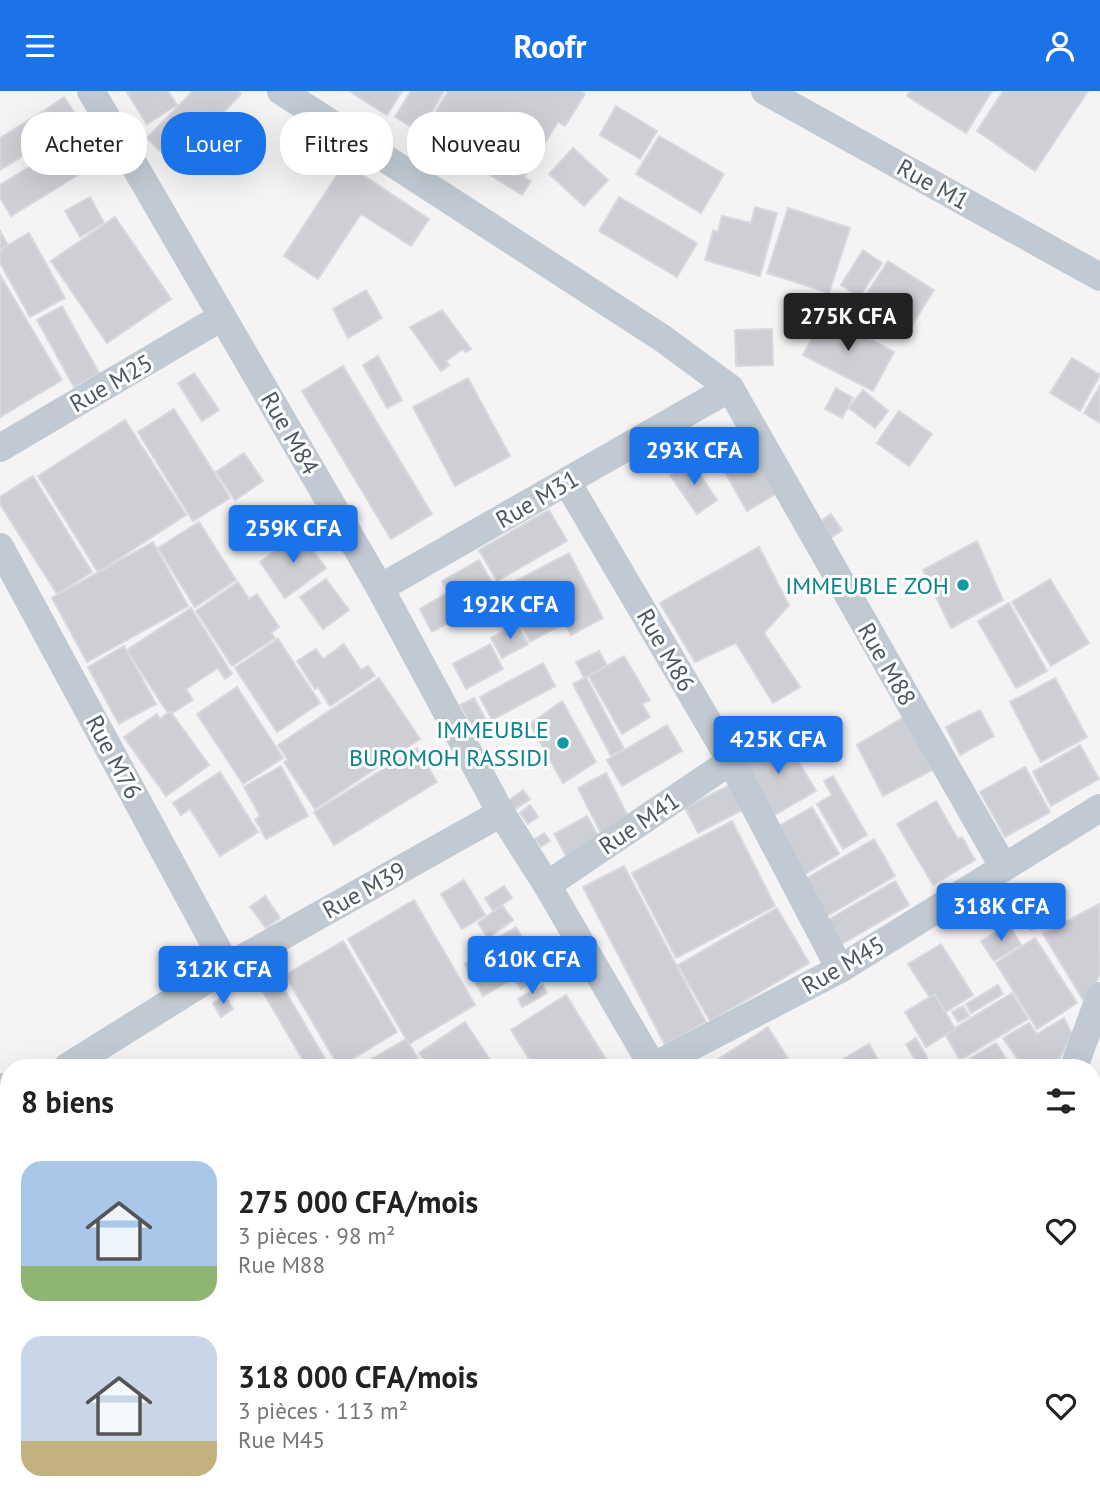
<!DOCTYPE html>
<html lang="fr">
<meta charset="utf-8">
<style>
:root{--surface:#fff;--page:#f2f2f2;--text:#222;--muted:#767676;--accent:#1a73e8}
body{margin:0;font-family:"PT Sans",sans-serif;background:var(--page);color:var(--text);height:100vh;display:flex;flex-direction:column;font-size:26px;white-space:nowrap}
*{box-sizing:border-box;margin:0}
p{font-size:23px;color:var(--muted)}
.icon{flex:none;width:38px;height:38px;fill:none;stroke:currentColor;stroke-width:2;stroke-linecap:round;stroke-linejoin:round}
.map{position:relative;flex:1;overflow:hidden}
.panel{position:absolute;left:0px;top:968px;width:1101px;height:450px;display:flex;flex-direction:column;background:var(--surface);border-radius:28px 28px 0 0;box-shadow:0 7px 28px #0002}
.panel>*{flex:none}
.hud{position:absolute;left:21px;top:21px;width:700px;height:63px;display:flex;gap:14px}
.price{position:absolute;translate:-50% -60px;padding:0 16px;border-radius:7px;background:var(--accent);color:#fff;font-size:23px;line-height:46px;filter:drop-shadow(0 2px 4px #0008)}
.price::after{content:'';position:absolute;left:50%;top:42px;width:21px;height:16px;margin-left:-10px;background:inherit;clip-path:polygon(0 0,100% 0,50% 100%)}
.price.on{background:#222;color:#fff}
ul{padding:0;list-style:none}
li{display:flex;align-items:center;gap:21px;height:175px;padding:0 21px}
li span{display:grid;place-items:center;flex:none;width:196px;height:140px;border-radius:21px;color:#555}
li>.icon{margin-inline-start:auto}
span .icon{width:84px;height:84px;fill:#fffc;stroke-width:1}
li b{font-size:30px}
h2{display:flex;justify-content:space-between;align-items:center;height:84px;padding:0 21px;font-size:30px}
.tag{padding:0 24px;border-radius:28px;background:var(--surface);box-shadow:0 7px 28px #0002;font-size:24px;line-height:63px}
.tag.on{background:var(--accent);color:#fff}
header{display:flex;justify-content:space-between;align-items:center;height:91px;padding:0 21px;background:var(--accent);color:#fff;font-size:32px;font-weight:700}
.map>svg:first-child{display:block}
.commercial{fill:#fdf9ef}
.building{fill:#cdcfd5;stroke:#d7d9de;stroke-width:2}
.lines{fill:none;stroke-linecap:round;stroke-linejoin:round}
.minor{stroke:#c1cad2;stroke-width:28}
.culture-dot{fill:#0f9aa8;stroke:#fff;stroke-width:2.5}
.labels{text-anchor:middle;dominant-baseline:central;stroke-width:6;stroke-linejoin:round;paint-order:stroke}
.street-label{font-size:24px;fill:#4a5661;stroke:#fff}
.culture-label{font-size:24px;fill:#0d838f;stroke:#fff;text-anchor:end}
</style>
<header><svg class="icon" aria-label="menu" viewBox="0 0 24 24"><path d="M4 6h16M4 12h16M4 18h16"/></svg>Roofr<svg class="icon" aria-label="person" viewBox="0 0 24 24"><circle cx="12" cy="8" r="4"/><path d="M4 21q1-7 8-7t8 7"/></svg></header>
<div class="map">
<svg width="1100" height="1416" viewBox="0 0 1100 1416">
<rect width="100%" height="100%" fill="#f5f3f3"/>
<path class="commercial" d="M 9,1388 L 9,1409 L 219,1409 L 223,1416 L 0,1416 L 0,1393 Z"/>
<g class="building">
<path d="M 126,0 L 168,0 L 177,14 L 147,33 Z"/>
<path d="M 193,0 L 237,0 L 241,3 L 173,73 L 147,47 Z"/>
<path d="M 349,0 L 402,0 L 387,24 Z"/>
<path d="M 411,0 L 444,0 L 420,41 L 395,26 Z"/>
<path d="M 448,0 L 580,0 L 585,3 L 565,35 L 558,31 L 524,86 L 531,90 L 522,104 L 423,42 Z"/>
<path d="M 910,0 L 992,0 L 966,42 L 907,5 Z"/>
<path d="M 1003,0 L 1088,0 L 1035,80 L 977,40 Z"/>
<path d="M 64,6 L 85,38 L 65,52 L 44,20 Z"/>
<path d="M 616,15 L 657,40 L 640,68 L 600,44 Z"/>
<path d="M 44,20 L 58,43 L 0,79 L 0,47 Z"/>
<path d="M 659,45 L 724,83 L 701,122 L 636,83 Z"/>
<path d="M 62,56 L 78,84 L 11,125 L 0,107 L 0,94 Z"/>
<path d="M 573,57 L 608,89 L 584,115 L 549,83 Z"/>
<path d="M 345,72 L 429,128 L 411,155 L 361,123 L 318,188 L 284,165 Z"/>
<path d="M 90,106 L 104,132 L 80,146 L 65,120 Z"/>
<path d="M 619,106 L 697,152 L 677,186 L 599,140 Z"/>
<path d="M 755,116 L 777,122 L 760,185 L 705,169 L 713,140 L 718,141 L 722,125 L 751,132 Z"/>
<path d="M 788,117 L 850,137 L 829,202 L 767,182 Z"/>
<path d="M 115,126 L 171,208 L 107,252 L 51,170 Z"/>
<path d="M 0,140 L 8,154 L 0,159 Z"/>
<path d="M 29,142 L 65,207 L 30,226 L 0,172 L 0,159 Z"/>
<path d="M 863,159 L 882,172 L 859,206 L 841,194 Z"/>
<path d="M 888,170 L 934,199 L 907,242 L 884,228 L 892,216 L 868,201 Z"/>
<path d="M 0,184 L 62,289 L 0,326 Z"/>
<path d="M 366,199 L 382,227 L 348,247 L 333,218 Z"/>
<path d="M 839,203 L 855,211 L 847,227 L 831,219 Z"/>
<path d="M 62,215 L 99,282 L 74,296 L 37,229 Z"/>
<path d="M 442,219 L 471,258 L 466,261 L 463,258 L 446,270 L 449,274 L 441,280 L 410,236 Z"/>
<path d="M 824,224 L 894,261 L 873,300 L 803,264 Z"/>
<path d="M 772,238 L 773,274 L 736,275 L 735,239 Z"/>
<path d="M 378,265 L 402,309 L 387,317 L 363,274 Z"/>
<path d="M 1072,267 L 1100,284 L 1080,320 L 1050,302 Z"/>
<path d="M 343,275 L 432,423 L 391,448 L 302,300 Z"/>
<path d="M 194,282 L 219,319 L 202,330 L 178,292 Z"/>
<path d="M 468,287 L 510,365 L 455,395 L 413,316 Z"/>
<path d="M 1100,295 L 1100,332 L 1084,322 Z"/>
<path d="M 836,297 L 853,307 L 842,327 L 825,318 Z"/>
<path d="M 863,299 L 888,320 L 875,337 L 849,317 Z"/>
<path d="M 174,318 L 230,407 L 193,430 L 138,341 Z"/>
<path d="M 899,320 L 932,343 L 909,375 L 877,352 Z"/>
<path d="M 125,329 L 186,424 L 98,481 L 38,385 Z"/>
<path d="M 750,334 L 786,397 L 747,420 L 711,357 Z"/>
<path d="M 244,362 L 263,390 L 235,409 L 216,381 Z"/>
<path d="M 691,370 L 717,409 L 697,423 L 670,384 Z"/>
<path d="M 33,385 L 92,481 L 57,503 L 0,413 L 0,406 Z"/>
<path d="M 549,419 L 567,450 L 497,490 L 479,459 Z"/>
<path d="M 831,423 L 842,439 L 826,450 L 816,434 Z"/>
<path d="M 199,431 L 236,489 L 195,516 L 158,457 Z"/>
<path d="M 300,442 L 326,477 L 285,507 L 260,471 Z"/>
<path d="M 977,450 L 1003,509 L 951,537 L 923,479 Z"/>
<path d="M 153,451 L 188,515 L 87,571 L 52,507 Z"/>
<path d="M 759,456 L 789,514 L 764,542 L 800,596 L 773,612 L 736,552 L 695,571 L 660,512 Z"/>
<path d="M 569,462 L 603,527 L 571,544 L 565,532 L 530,551 L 502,497 Z"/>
<path d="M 479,469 L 499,504 L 462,525 L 442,490 Z"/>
<path d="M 326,488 L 349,519 L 323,538 L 300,506 Z"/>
<path d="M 1050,488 L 1089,552 L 1051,575 L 1012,511 Z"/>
<path d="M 238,491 L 249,508 L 257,503 L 279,536 L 271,542 L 275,547 L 232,575 L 196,520 Z"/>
<path d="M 445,503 L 459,526 L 432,541 L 420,518 Z"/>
<path d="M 1009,512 L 1047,580 L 1016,597 L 978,530 Z"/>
<path d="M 191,517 L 232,583 L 225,588 L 218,577 L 186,598 L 193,609 L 169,624 L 127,559 Z"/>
<path d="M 518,533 L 528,553 L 502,567 L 491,547 Z"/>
<path d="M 278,548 L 320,612 L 277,641 L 235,577 Z"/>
<path d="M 344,553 L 361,579 L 368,575 L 375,585 L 330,615 L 318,596 L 315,598 L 297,570 L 316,558 L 323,568 Z"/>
<path d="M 490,553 L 503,578 L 466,598 L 453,573 Z"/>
<path d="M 124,555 L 156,613 L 119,633 L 88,576 Z"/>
<path d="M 599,560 L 607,575 L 584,587 L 576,571 Z"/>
<path d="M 624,565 L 650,609 L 642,613 L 650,626 L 622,643 L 589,585 Z"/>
<path d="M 543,572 L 555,595 L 492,629 L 480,606 Z"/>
<path d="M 586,586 L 624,658 L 611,665 L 573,593 Z"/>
<path d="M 379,587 L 420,648 L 315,718 L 284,671 L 288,669 L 278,654 Z"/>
<path d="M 1055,587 L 1087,646 L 1041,671 L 1010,611 Z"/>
<path d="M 237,596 L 283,667 L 243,693 L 197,623 Z"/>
<path d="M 474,607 L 486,629 L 472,636 L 460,614 Z"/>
<path d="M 562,610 L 596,671 L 563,692 L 530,633 Z"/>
<path d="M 980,619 L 994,645 L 960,664 L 946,636 Z"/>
<path d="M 170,620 L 209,674 L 166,705 L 124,646 L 157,623 L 160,628 Z"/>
<path d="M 906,625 L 934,678 L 883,705 L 857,654 Z"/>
<path d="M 667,634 L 682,660 L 622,695 L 607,669 Z"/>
<path d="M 782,643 L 816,700 L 771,726 L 742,668 Z"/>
<path d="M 1080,654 L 1099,688 L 1051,715 L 1033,681 Z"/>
<path d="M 417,657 L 437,691 L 334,754 L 314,721 Z"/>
<path d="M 281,675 L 308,725 L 266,748 L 255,728 L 260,725 L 244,696 Z"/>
<path d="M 1025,676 L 1050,721 L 1005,746 L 980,701 Z"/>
<path d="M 220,681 L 258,741 L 220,765 L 190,718 L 181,724 L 173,712 Z"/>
<path d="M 606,682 L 633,735 L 605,750 L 578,697 Z"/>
<path d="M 833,685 L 867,744 L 843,758 L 817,713 L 832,704 L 824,690 Z"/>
<path d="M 739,689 L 752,714 L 698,742 L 685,717 Z"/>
<path d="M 523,699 L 530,708 L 514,719 L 508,710 Z"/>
<path d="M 936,710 L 958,748 L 962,746 L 975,769 L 933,794 L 897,733 Z"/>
<path d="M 530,714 L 538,726 L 528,733 L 520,722 Z"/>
<path d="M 812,716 L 839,763 L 800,786 L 772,739 Z"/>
<path d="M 587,725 L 604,756 L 571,774 L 554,743 Z"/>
<path d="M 732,730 L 775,815 L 676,867 L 632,782 Z"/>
<path d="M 544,742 L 550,750 L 541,756 L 535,748 Z"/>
<path d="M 874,748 L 895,785 L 824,827 L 802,790 Z"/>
<path d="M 624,775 L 706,931 L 665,954 L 583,796 Z"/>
<path d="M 464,789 L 485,824 L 462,838 L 441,803 Z"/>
<path d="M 895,790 L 909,814 L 840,854 L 826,830 Z"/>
<path d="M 504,795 L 512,807 L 493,820 L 485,807 Z"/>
<path d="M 1029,802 L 1047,830 L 1031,839 L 1013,812 Z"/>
<path d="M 265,805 L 280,827 L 266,837 L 250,816 Z"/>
<path d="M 414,809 L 475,914 L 409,953 L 348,848 Z"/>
<path d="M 1099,813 L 1100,883 L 1085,912 L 1043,843 Z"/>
<path d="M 502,814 L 513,829 L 488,847 L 478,832 Z"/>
<path d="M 777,817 L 809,872 L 710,930 L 678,874 Z"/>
<path d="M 1009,833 L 1021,854 L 994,870 L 981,850 Z"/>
<path d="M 516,836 L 525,852 L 501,866 L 491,851 Z"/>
<path d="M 1035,847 L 1077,912 L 1037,938 L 996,872 Z"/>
<path d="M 343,850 L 397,941 L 339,976 L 285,884 Z"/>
<path d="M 941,853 L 973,904 L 941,924 L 908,873 Z"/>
<path d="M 491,857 L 510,889 L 483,905 L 465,873 Z"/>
<path d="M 542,858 L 554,876 L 521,898 L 509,880 Z"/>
<path d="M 277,886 L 330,976 L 307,976 L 260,896 Z"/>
<path d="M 543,894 L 547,902 L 522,916 L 518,908 Z"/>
<path d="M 998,894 L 1003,903 L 971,922 L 966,913 Z"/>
<path d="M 1012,902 L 1028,928 L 960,969 L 945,943 Z"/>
<path d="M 935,903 L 955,938 L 926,956 L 905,921 Z"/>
<path d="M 566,904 L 607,970 L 596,976 L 534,976 L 511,939 Z"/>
<path d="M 225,905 L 233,918 L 221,926 L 213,912 Z"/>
<path d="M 963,915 L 969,925 L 958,931 L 952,921 Z"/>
<path d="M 1064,927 L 1072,943 L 1055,976 L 1023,976 L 1003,947 L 1029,932 L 1037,943 Z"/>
<path d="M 465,931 L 495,976 L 430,976 L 419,962 Z"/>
<path d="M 768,936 L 792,974 L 789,976 L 706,976 Z"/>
<path d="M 916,947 L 929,970 L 919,976 L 906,953 Z"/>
<path d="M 406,948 L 423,976 L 358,976 Z"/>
<path d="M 996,952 L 1011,976 L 967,976 L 964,971 Z"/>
<path d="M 869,953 L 882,976 L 830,976 Z"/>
<path d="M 9,1214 L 9,1254 L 0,1260 L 0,1219 Z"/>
<path d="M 1092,1234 L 1100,1239 L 1100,1289 L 1092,1303 Z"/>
<path d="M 0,1288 L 9,1304 L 9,1325 L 0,1330 Z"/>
<path d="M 184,1409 L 206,1409 L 211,1416 L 188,1416 Z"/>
<path d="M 259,1409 L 296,1409 L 300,1416 L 262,1416 Z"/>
<path d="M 393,1409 L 420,1409 L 424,1416 L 378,1416 Z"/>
<path d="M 595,1409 L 634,1409 L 622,1416 L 600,1416 Z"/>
<path d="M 644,1409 L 694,1409 L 682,1416 L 632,1416 Z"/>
<path d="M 705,1409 L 726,1409 L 730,1416 L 693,1416 Z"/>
<path d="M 952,1409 L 1033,1409 L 1029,1416 L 956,1416 Z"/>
</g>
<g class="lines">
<g class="minor">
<path d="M 91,0 L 380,497 L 501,722 L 547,794 L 653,976"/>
<path d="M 281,0 L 662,247 L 730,297 L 1003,775"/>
<path d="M 765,0 L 1100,186"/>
<path d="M 0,357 L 222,226"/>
<path d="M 567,391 L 731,670 L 840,878"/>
<path d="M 0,456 L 227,876"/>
<path d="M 380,497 L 730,297"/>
<path d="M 547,794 L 731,670"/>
<path d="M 67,976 L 227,876 L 501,722"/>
<path d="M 652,976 L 840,878 L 1100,717"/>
<path d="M 1074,976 L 1100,905"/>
<path d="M 0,996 L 9,1012"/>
<path d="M 0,1363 L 9,1358"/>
<path d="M 226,1409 L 230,1416"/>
<path d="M 568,1409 L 573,1416"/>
<path d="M 909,1409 L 913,1416"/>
<path d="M 848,1416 L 856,1409"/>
</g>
</g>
<g class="culture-dot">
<circle cx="963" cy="494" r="7"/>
<circle cx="563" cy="652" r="7"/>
</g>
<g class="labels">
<g class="street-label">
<text transform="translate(933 93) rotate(29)">Rue M1</text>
<text transform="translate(111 292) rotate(-30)">Rue M25</text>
<text transform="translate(290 342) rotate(60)">Rue M84</text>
<text transform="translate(537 408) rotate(-30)">Rue M31</text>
<text transform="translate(666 559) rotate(60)">Rue M86</text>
<text transform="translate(887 573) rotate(60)">Rue M88</text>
<text transform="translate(114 666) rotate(62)">Rue M76</text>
<text transform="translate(639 732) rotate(-34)">Rue M41</text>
<text transform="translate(364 799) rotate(-29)">Rue M39</text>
<text transform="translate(843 874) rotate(-30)">Rue M45</text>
</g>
<g class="culture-label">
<text x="949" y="494">IMMEUBLE ZOH</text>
<text x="549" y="638">IMMEUBLE<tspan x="549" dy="28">BUROMOH RASSIDI</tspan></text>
</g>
</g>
</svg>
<b class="price on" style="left:848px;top:262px">275K CFA</b>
<b class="price" style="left:694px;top:396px">293K CFA</b>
<b class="price" style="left:293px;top:474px">259K CFA</b>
<b class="price" style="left:510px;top:550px">192K CFA</b>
<b class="price" style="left:778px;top:685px">425K CFA</b>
<b class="price" style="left:1001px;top:852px">318K CFA</b>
<b class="price" style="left:532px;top:905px">610K CFA</b>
<b class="price" style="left:223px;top:915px">312K CFA</b>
<div class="hud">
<a class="tag">Acheter</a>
<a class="tag on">Louer</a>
<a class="tag">Filtres</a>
<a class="tag">Nouveau</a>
</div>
<section class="panel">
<h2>8 biens<svg class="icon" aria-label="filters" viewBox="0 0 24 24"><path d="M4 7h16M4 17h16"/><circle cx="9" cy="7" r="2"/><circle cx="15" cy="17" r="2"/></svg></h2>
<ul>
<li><span style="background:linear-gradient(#a9c7e8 75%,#8fb573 0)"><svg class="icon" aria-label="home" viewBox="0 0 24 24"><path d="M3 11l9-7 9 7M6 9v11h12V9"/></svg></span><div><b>275 000 CFA/mois</b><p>3 pièces · 98 m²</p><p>Rue M88</p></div><svg class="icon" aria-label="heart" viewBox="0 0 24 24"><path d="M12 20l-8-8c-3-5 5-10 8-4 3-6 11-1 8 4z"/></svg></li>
<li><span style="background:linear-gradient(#c9d6e8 75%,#c2b280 0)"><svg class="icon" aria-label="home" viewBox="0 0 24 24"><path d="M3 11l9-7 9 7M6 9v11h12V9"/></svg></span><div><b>318 000 CFA/mois</b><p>3 pièces · 113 m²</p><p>Rue M45</p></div><svg class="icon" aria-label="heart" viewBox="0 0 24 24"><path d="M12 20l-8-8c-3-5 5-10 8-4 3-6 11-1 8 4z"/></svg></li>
</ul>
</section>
</div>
